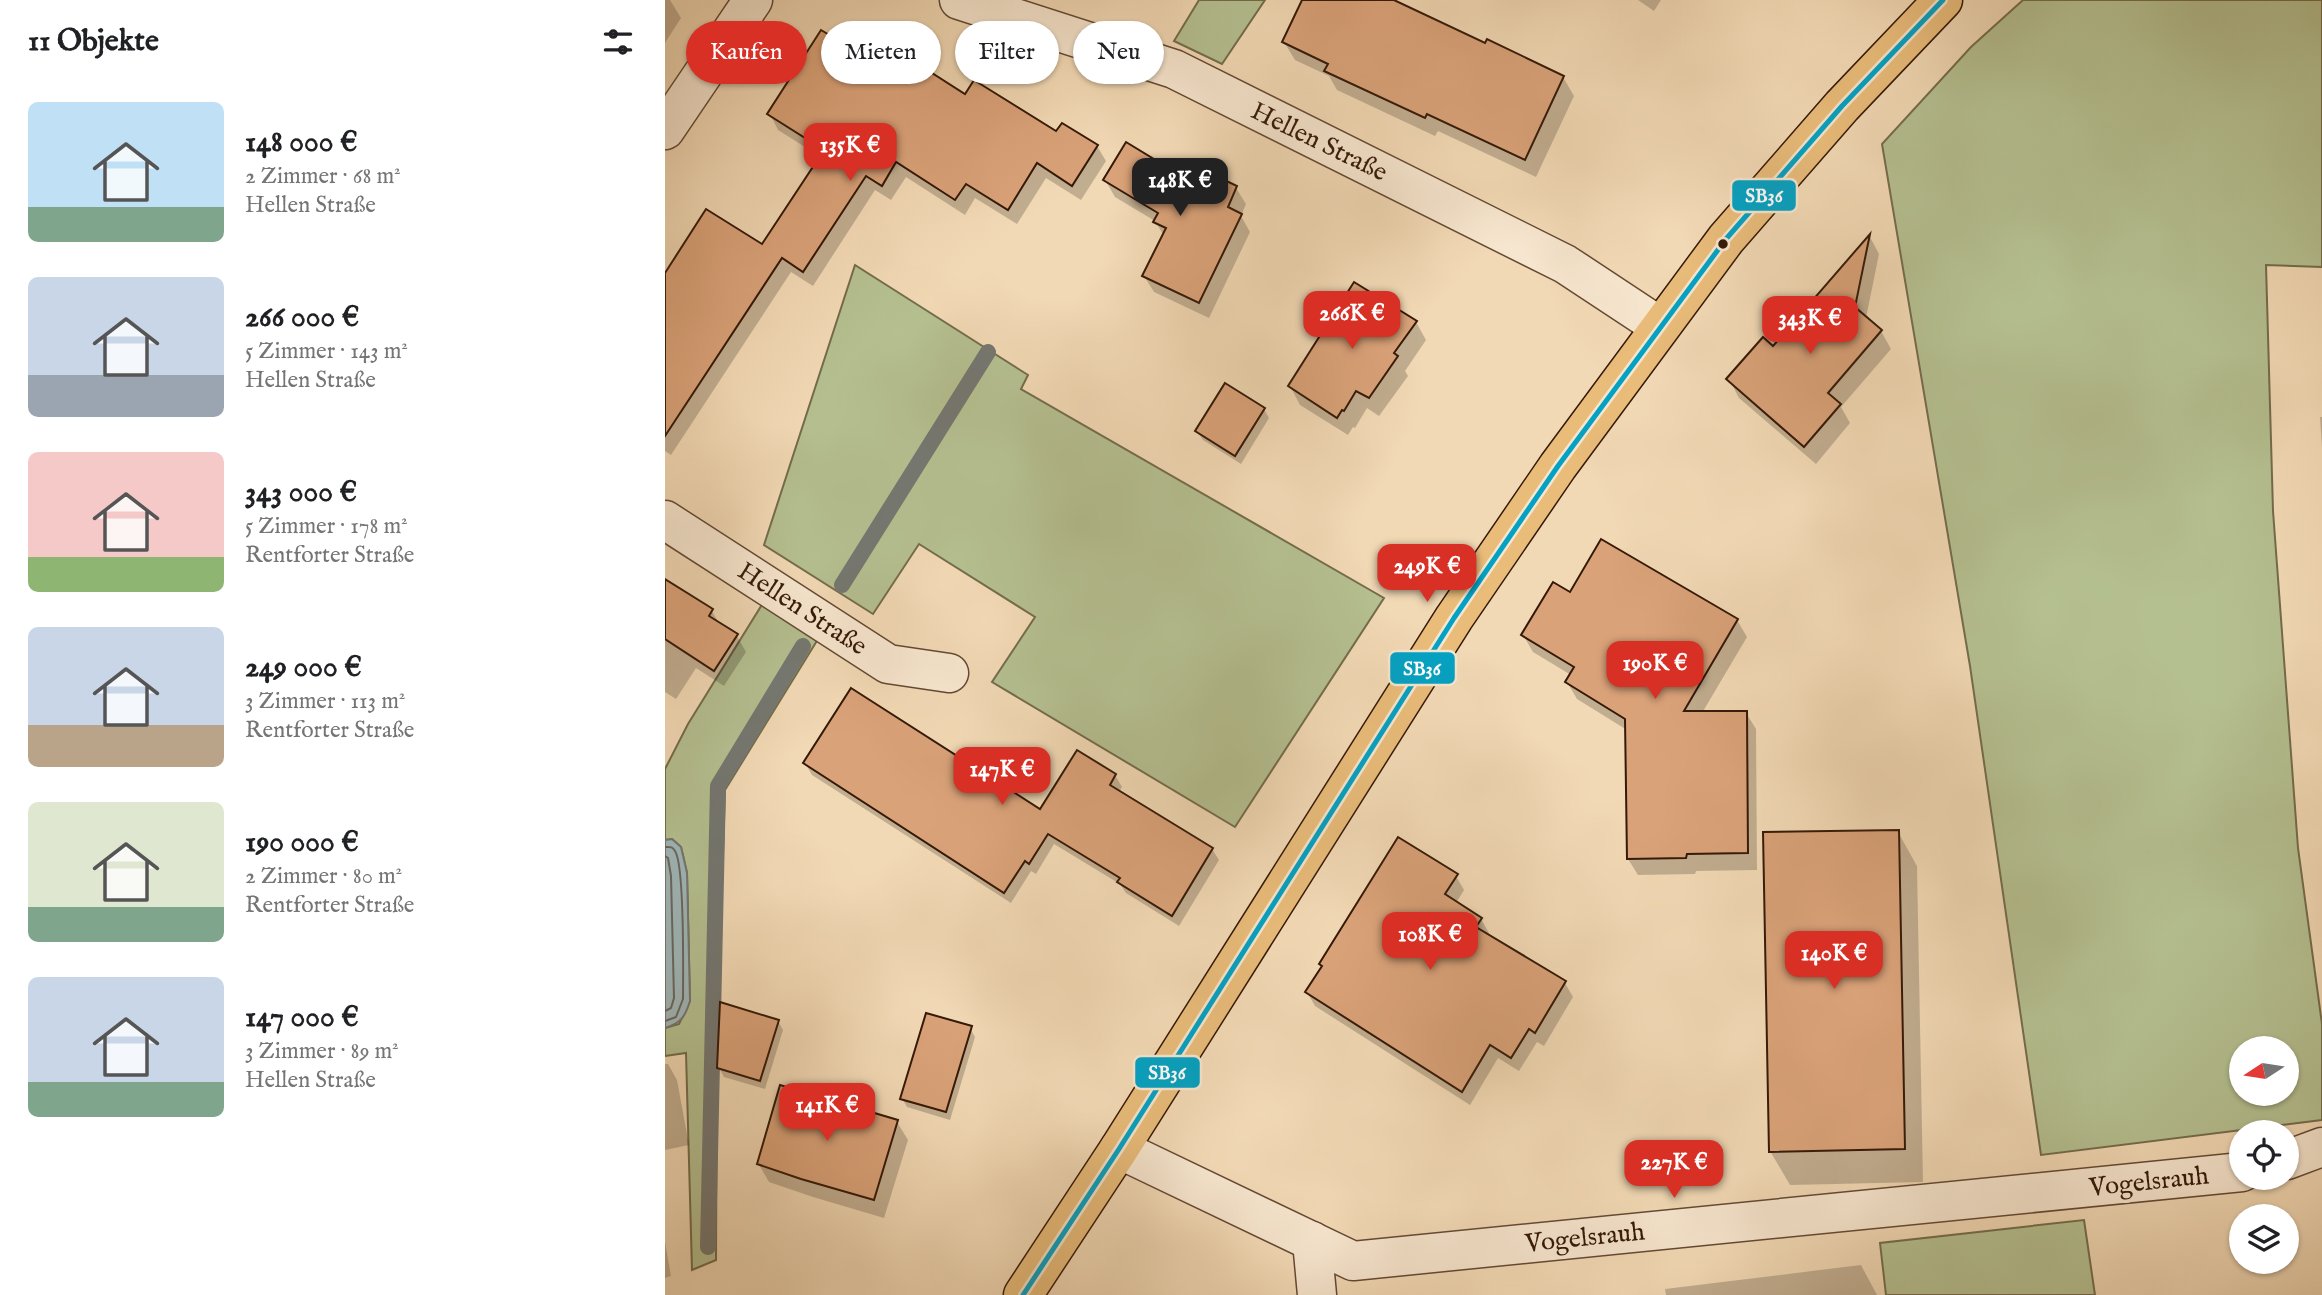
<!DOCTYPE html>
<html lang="de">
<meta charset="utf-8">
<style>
:root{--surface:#fff;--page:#f2f2f2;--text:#202124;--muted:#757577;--accent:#d93025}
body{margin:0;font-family:"IM FELL English",serif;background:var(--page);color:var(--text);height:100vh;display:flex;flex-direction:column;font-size:26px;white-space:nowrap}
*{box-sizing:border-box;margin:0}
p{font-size:23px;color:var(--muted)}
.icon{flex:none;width:38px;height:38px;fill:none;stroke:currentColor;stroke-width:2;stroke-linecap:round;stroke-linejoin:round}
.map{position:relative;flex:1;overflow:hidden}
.details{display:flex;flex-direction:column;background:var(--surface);width:665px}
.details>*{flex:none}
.hud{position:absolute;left:21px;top:21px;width:665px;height:63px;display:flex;gap:14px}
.needle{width:46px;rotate:258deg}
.tools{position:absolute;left:1564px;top:1036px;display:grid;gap:14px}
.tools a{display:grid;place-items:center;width:70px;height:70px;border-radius:50%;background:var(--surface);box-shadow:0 2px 5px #0004;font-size:35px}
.price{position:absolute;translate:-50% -60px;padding:0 16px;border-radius:14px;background:var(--accent);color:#fff;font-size:23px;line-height:46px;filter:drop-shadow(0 2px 4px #0008)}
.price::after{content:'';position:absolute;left:50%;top:42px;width:21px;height:16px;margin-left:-10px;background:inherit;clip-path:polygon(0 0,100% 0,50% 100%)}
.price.current{background:#222;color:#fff}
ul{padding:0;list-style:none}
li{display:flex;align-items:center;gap:21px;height:175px;padding:0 28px}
li span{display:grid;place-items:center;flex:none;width:196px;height:140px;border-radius:10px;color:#555}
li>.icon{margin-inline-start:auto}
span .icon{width:84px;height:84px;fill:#fffc;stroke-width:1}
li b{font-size:30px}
h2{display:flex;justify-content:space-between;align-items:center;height:84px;padding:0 28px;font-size:30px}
.pill{padding:0 24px;border-radius:32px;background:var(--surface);box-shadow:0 2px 5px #0004;font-size:24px;line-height:63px}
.pill.current{background:var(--accent);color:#fff}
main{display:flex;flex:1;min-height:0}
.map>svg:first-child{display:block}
.green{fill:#b5c091;stroke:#746c4c;stroke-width:2;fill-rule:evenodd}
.water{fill:#a0b7b9;stroke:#757872;stroke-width:2}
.shadow{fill:#0003}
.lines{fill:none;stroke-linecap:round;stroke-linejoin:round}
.shore{stroke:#6a6860;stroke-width:2}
.stream{stroke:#757872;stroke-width:16}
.building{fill:#daa279;stroke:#341908;stroke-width:2}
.minor-casing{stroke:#644933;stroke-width:41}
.major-casing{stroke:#341908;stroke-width:41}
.minor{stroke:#f7e6cf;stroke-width:38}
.major{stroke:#e9bc7a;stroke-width:38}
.bus-1-casing{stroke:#f7e6cf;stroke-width:10}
.bus-1{stroke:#03a2c4;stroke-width:5}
.bus-dot{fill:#341908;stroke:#f7e6cf;stroke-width:2.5}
.labels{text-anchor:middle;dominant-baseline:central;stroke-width:7;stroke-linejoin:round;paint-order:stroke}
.street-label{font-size:26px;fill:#341908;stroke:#f7e6cf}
.line-badge{stroke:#f7e6cf;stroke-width:2.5}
.badge-label{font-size:19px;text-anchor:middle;font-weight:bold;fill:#fff}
</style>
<main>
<section class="details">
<h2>11 Objekte<svg class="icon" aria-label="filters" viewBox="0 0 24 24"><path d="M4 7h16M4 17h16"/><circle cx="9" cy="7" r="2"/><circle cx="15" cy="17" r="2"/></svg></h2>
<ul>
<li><span style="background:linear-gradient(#bfe0f5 75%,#7fa58c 0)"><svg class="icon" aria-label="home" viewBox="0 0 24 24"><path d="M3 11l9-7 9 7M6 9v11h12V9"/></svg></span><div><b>148 000 €</b><p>2 Zimmer · 68 m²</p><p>Hellen Straße</p></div></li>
<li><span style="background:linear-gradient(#c9d6e8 70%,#9aa5b1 0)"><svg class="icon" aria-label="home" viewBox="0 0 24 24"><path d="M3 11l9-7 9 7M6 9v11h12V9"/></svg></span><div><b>266 000 €</b><p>5 Zimmer · 143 m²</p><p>Hellen Straße</p></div></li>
<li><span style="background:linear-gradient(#f6c9c9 75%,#8fb573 0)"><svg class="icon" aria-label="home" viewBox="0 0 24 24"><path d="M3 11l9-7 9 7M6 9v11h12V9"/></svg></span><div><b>343 000 €</b><p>5 Zimmer · 178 m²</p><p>Rentforter Straße</p></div></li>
<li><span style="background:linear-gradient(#c9d6e8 70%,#b9a48a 0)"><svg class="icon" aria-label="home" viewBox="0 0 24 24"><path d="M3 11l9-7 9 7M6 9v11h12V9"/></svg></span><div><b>249 000 €</b><p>3 Zimmer · 113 m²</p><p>Rentforter Straße</p></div></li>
<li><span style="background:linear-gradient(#dfe7d0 75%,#7fa58c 0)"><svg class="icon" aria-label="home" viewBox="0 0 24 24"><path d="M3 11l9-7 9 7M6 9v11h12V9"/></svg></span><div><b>190 000 €</b><p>2 Zimmer · 80 m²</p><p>Rentforter Straße</p></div></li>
<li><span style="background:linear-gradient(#c9d6e8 75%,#7fa58c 0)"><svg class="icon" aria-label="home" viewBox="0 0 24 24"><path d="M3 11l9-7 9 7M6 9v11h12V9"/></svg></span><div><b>147 000 €</b><p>3 Zimmer · 89 m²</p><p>Hellen Straße</p></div></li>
</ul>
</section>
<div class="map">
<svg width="1657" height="1295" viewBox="0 0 1657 1295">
<rect width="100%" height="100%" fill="#f2d9b5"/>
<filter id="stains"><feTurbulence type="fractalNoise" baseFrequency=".00286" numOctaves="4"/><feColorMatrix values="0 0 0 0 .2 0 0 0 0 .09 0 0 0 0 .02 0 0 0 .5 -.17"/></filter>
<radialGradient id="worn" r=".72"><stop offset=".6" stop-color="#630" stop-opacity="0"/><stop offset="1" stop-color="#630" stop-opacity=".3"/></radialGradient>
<g class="green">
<path d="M 534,0 L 600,0 L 557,64 L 509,41 Z"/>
<path d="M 1358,0 L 1657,0 L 1657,267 L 1601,265 L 1608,511 L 1633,848 L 1657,1024 L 1657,1120 L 1376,1155 L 1305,666 L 1217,144 L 1306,47 ZM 1577,1048 L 1622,1048 L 1622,1094 L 1577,1094 Z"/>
<path d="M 190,265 L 363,375 L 356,389 L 719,598 L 570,827 L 327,682 L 370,617 L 254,544 L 208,614 L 99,545 Z"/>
<path d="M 98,603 L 153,639 L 60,790 L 52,1046 L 51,1260 L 27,1270 L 21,1053 L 0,1056 L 0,1028 L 14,1024 L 25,1001 L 22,873 L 16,847 L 7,839 L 0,840 L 0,769 L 23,724 Z"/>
<path d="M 1419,1220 L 1430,1295 L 1221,1295 L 1215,1243 Z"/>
</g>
<path class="water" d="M 7,839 L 16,847 L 22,873 L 25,1001 C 20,1017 16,1023 0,1028 L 0,840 Z"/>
<g class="shadow">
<path d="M 0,0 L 5,0 L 16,18 L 0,43 Z"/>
<path d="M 639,0 L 724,0 L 821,46 L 898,77 L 909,96 L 871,177 L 773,131 L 770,136 L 672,90 L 664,76 L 630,60 L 619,42 Z"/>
<path d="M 973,0 L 996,0 L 989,11 Z"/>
<path d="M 196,57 L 237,69 L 392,134 L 432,146 L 441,161 L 416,200 L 381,178 L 352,224 L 310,198 L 300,215 L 241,177 L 226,200 L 210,190 L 148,286 L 126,272 L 6,455 L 0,451 L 0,276 L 98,247 L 156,157 L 113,130 L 105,114 Z"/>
<path d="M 512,176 L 571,188 L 581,204 L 576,216 L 585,232 L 544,318 L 489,292 L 479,276 L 499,236 L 490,221 L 450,197 L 440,180 Z"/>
<path d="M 1205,237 L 1214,254 L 1201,318 L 1216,331 L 1226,349 L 1176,407 L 1185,423 L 1151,464 L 1074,398 L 1064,379 L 1108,348 Z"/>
<path d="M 751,322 L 761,340 L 740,371 L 743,376 L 714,416 L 702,408 L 690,428 L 688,427 L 683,435 L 635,405 L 625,386 Z"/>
<path d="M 599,409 L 604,418 L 576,464 L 538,440 L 532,431 Z"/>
<path d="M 1655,417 L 1657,417 L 1657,448 Z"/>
<path d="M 0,580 L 47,611 L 55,625 L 72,636 L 81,652 L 59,686 L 31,668 L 11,699 L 0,692 Z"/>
<path d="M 905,595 L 1072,620 L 1082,637 L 1037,713 L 1081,713 L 1091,729 L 1092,870 L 1031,871 L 1030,874 L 973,875 L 963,859 L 962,730 L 912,699 L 902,682 L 906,675 L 868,652 L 858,635 Z"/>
<path d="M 140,763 L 376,811 L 450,775 L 457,787 L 454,792 L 547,849 L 554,860 L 514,926 L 461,893 L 455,884 L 389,844 L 371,874 L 366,871 L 346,903 L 147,775 Z"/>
<path d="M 1233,832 L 1252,866 L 1258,1182 L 1125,1185 L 1105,1151 Z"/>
<path d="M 791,876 L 799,890 L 791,903 L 816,919 L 824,933 L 822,936 L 900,983 L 908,997 L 879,1046 L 872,1042 L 854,1071 L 833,1058 L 805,1105 L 650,1006 L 642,992 Z"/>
<path d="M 113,1021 L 118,1030 L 100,1089 L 59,1077 L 54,1068 Z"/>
<path d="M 305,1028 L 310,1037 L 285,1120 L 242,1107 L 237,1098 Z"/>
<path d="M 0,1064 L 3,1064 L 12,1080 L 24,1145 L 0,1150 Z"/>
<path d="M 232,1122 L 243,1140 L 219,1218 L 148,1197 L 104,1182 L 93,1163 Z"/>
<path d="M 0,1242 L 6,1276 L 0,1278 Z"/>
<path d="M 1196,1265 L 1212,1295 L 1001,1295 L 1000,1289 Z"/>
</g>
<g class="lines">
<g class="shore">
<path d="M 0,847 C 5,847 7,846 10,851 C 20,866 18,974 18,999 L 11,1017 L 0,1021"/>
<path d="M 0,856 L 3,858 L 6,876 L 9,998 L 6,1008 L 0,1011"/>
</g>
<g class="stream">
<path d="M 177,585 L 323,352"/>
<path d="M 43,1247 L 53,786 L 138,646"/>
</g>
</g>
<g class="building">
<path d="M 637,0 L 729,0 L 820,43 L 822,39 L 899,76 L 860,160 L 762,114 L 760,118 L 659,71 L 663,64 L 617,42 Z"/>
<path d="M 156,30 L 196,54 L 202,45 L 236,66 L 242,57 L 300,94 L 309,80 L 391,131 L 397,123 L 433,145 L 407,186 L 372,163 L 343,210 L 301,184 L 290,200 L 231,162 L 217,186 L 201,176 L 138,272 L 117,258 L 0,436 L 0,273 L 41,209 L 97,244 L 159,150 L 102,114 Z"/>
<path d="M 461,142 L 512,173 L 518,160 L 572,186 L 563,207 L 577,214 L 534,303 L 477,276 L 501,228 L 488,222 L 493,213 L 438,180 Z"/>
<path d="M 1205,234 L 1190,307 L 1217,330 L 1163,393 L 1176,404 L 1139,447 L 1061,379 L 1098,337 L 1108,346 Z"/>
<path d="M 689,282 L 752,321 L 729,353 L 733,356 L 704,398 L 691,391 L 679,411 L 677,410 L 672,418 L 623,386 Z"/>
<path d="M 560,383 L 600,408 L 570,456 L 530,431 Z"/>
<path d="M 936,539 L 1073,619 L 1019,711 L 1082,711 L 1083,853 L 1022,854 L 1021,858 L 962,859 L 960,719 L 900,682 L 909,667 L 856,635 L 888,582 L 905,592 Z"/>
<path d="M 0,579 L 48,609 L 44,616 L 73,634 L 49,671 L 0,639 Z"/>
<path d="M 186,688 L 375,809 L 412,750 L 451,774 L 445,785 L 548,848 L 507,916 L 452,882 L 455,878 L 383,834 L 364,864 L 360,861 L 339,893 L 138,763 Z"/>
<path d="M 1234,830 L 1240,1149 L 1104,1152 L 1098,832 Z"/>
<path d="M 733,837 L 793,874 L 780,894 L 817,918 L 811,927 L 901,981 L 870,1033 L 864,1029 L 846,1058 L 825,1045 L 797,1092 L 640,992 L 657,966 L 654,964 Z"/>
<path d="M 55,1002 L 114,1020 L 95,1081 L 52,1068 Z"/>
<path d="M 261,1013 L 307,1026 L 281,1112 L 235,1099 Z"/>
<path d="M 115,1085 L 233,1120 L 209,1200 L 136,1179 L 92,1164 Z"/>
</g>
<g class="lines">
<defs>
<g id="minor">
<path d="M 294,0 L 509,69 L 900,264 L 994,326"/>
<path d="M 0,130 L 88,0"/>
<path d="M 0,520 L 223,664 L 284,673"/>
<path d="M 454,1149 L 688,1261 L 1577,1172"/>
<path d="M 1622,1160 L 1657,1147"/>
<path d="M 647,1241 L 652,1295"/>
</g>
<path id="major" d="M 358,1295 L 454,1149 L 789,618 L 893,466 L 1061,239 L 1177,106 L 1278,0"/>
</defs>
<use href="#minor" class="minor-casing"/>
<use href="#major" class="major-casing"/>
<use href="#minor" class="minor"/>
<use href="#major" class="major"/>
<defs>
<path id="bus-1" d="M 358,1295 L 454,1149 L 789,618 L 893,466 L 1061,239 L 1177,106 L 1278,0"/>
</defs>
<use href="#bus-1" class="bus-1-casing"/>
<use href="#bus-1" class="bus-1"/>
</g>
<circle class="bus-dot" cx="1058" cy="244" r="6"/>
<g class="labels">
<g class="street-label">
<text transform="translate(654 142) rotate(26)">Hellen Straße</text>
<text transform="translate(137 609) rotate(33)">Hellen Straße</text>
<text transform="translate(1484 1182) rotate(-6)">Vogelsrauh</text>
<text transform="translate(920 1238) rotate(-6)">Vogelsrauh</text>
</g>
</g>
<g class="line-badge">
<rect x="1066" y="179" width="66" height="33" rx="7" fill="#03a2c4"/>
<rect x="724" y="651" width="67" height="34" rx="7" fill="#03a2c4"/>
<rect x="469" y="1056" width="67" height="33" rx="7" fill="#03a2c4"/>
</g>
<g class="badge-label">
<text x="1099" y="202">SB36</text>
<text x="757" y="675">SB36</text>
<text x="502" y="1079">SB36</text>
</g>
<rect width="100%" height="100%" filter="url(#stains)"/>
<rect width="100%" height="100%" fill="url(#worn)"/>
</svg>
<div class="tools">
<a><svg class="needle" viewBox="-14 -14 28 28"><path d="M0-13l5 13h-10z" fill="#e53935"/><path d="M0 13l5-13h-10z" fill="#757577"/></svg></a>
<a><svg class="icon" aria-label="locate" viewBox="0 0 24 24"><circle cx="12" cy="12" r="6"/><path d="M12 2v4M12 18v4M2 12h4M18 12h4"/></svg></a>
<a><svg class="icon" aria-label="layers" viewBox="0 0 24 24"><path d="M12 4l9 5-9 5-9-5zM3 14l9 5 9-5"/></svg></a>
</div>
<b class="price" style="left:185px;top:183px">135K €</b>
<b class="price current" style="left:515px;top:218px">148K €</b>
<b class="price" style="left:687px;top:351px">266K €</b>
<b class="price" style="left:1145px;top:356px">343K €</b>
<b class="price" style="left:762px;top:604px">249K €</b>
<b class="price" style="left:990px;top:701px">190K €</b>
<b class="price" style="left:337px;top:807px">147K €</b>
<b class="price" style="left:765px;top:972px">108K €</b>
<b class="price" style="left:1169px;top:991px">140K €</b>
<b class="price" style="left:162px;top:1143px">141K €</b>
<b class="price" style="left:1009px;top:1200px">227K €</b>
<div class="hud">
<a class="pill current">Kaufen</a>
<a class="pill">Mieten</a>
<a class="pill">Filter</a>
<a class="pill">Neu</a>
</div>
</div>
</main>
